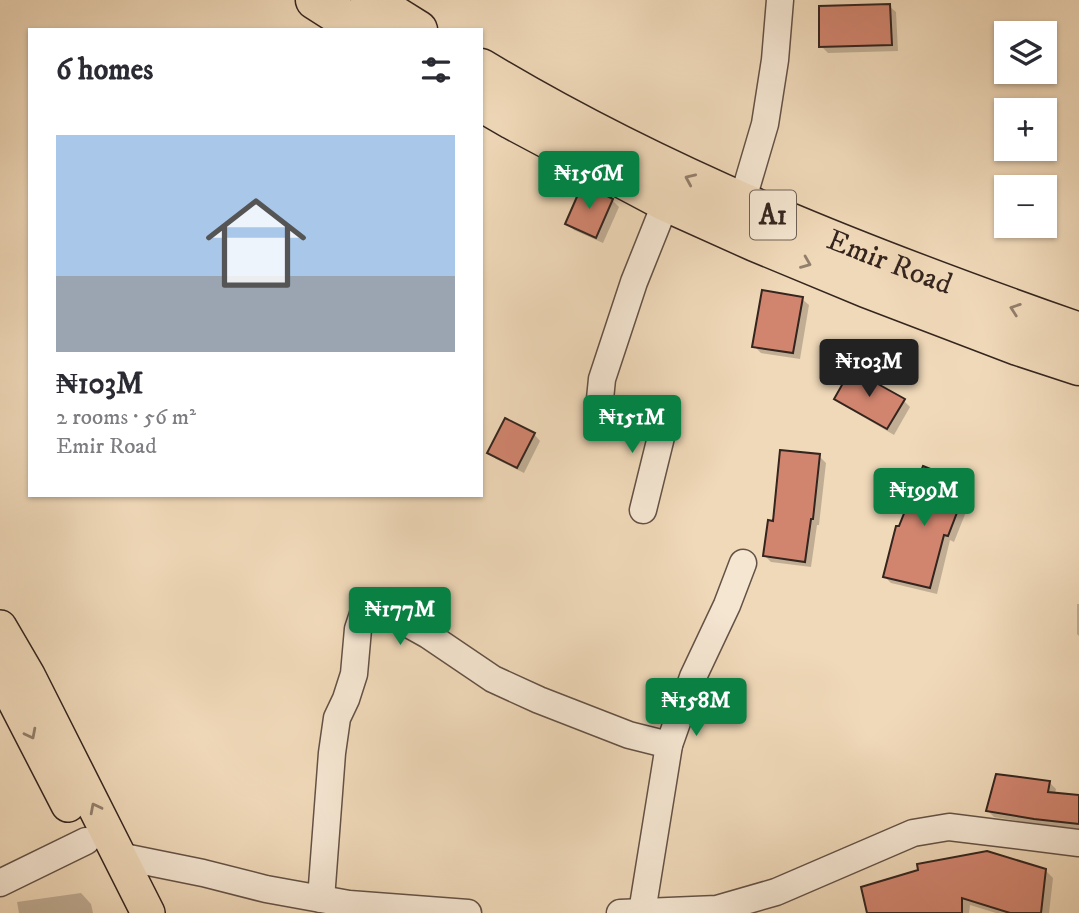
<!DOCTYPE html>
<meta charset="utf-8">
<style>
:root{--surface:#fff;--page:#f2f2f3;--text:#2b2b33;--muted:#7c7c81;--accent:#0b8043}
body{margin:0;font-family:"IM FELL DW Pica",serif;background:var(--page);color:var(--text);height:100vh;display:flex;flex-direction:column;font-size:26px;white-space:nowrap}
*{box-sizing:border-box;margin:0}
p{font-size:23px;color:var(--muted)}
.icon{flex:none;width:38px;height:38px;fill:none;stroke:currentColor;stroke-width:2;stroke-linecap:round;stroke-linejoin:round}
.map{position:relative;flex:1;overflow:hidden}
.drawer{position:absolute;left:28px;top:28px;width:455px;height:469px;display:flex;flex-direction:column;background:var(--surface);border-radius:0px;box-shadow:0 2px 5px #0004}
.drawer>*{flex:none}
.buttons{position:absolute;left:994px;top:21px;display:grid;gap:14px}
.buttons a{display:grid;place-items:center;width:63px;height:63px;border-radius:0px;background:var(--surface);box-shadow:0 2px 5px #0004;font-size:35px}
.price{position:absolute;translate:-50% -60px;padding:0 16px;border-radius:7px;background:var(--accent);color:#fff;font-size:23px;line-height:46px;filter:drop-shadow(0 2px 4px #0008)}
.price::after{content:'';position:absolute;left:50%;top:42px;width:21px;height:16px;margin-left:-10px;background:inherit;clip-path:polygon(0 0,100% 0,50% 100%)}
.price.selected{background:#222;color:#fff}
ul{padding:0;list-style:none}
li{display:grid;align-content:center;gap:14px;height:371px;padding:0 28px}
li span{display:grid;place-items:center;height:217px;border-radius:0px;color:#555}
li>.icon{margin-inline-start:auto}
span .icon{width:126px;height:126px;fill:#fffc;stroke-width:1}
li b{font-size:30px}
h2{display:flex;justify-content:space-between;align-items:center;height:84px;padding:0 28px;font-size:30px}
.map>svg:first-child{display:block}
.shadow{fill:#0003}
.building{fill:#d1856f;stroke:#34251f;stroke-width:2}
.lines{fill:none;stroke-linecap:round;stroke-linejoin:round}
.minor-casing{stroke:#635246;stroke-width:29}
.major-casing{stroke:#34251f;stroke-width:36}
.highway-casing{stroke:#34251f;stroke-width:41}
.minor{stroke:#f5e6d2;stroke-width:26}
.major{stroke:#f0d9b9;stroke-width:33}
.highway{stroke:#f0d9b9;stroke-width:38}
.oneway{stroke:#927f6c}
.labels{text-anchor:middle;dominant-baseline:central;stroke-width:5;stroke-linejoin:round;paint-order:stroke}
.shield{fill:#f5e6d2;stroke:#6e5f55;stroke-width:2}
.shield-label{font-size:28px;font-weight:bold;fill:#34251f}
.street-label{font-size:30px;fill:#34251f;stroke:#f5e6d2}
</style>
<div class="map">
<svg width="1079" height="913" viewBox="0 0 1079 913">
<rect width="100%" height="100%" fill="#f0d9b9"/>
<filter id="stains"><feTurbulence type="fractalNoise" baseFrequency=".00286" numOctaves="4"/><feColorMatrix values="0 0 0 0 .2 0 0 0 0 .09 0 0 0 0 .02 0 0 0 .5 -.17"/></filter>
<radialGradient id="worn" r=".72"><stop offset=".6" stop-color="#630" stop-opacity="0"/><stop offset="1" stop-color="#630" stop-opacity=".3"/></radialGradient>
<g class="shadow">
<path d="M 889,6 L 896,12 L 898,51 L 828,53 L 821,46 Z"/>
<path d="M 612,200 L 619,207 L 603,243 L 574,230 L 567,223 Z"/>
<path d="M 802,299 L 809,305 L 800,359 L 761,353 L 754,346 Z"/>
<path d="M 836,399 L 904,401 L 910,407 L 894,435 L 843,405 Z"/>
<path d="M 534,434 L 540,441 L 524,473 L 496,459 L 489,453 Z"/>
<path d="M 819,456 L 826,463 L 819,525 L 817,525 L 811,567 L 771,562 L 765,556 L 774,523 Z"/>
<path d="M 967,485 L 974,492 L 954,542 L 950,540 L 937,594 L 891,583 L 885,577 Z"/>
<path d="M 1077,604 L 1079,604 L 1079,636 L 1077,634 Z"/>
<path d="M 1049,782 L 1056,789 L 1055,794 L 1079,796 L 1079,829 L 1042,825 L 994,817 L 987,810 Z"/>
<path d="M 1045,870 L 1053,878 L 1049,913 L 996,913 L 970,905 L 969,913 L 869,913 Z"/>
<path d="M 81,893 L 91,904 L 93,913 L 19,913 L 17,902 Z"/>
</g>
<g class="building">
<path d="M 890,4 L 892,45 L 819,47 L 819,6 Z"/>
<path d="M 583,183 L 613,199 L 596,238 L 565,224 Z"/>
<path d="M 762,290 L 803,297 L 793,353 L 752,347 Z"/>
<path d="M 851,369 L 905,399 L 887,429 L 834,399 Z"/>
<path d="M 505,418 L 535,433 L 517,468 L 487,453 Z"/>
<path d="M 780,450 L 820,454 L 813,519 L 811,519 L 805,562 L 763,556 L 768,520 L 773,521 Z"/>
<path d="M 923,466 L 968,484 L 948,536 L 944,535 L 930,588 L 883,577 L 896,526 L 899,526 Z"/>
<path d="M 996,774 L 1050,781 L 1048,792 L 1079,795 L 1079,824 L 1034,819 L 986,811 Z"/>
<path d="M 987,851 L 1046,869 L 1041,913 L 1010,913 L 962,898 L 962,913 L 867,913 L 861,887 L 918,870 L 917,864 Z"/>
</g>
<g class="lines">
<defs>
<g id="minor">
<path d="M 742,202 L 765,124 L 775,60 L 780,0"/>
<path d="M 643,510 L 661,437 L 660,425 L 648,417 L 605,413 L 600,399 L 602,379 L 634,282 L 666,202"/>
<path d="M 119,856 L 203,873 L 266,889 L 349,904 L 468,913"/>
<path d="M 0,883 L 86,841"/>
<path d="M 321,899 L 332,753 L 337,718 L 346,699 L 354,674 L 358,629 L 363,614 L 372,611 L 385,611 L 428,635 L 493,679 L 539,700 L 629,735 L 669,745"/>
<path d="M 642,912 L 669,745 L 693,677 L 727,605 L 743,563"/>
<path d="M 620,913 L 717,909 L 776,892 L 913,833 L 949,827 L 1079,843"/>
</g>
<g id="major">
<path d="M 0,627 L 28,675 L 148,913"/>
<path d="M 0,673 L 68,805"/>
</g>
<g id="highway">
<path d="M 315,0 L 362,30"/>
<path d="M 370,0 L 418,30"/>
<path id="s1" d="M 481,68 C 668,181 874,260 1079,332"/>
<path d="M 481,102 L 512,120 L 666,202 L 755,242 L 866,288 L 1018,346 L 1079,366"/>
</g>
</defs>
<use href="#minor" class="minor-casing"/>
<use href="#major" class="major-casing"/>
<use href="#highway" class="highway-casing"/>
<use href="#minor" class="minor"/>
<use href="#major" class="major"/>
<use href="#highway" class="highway"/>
</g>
<defs><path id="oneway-chevron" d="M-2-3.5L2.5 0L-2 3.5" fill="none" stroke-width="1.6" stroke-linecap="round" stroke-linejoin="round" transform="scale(1.75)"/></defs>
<g class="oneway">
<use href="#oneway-chevron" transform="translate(690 179) rotate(-156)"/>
<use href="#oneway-chevron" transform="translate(806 263) rotate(22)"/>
<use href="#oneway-chevron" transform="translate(1015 309) rotate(-161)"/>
<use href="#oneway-chevron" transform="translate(31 734) rotate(63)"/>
<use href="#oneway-chevron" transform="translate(95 808) rotate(-117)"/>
</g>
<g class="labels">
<rect class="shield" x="750" y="190.5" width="46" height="49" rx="5"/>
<g class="shield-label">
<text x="773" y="215">A1</text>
</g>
<g class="street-label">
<text stroke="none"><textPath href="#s1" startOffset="453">Emir Road</textPath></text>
</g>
</g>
<rect width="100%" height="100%" filter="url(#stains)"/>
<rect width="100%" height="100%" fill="url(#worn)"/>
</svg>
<div class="buttons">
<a><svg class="icon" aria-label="layers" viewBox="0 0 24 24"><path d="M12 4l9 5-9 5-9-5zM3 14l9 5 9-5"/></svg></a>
<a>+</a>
<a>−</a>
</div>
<b class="price" style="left:589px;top:211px">₦156M</b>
<b class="price selected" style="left:869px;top:399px">₦103M</b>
<b class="price" style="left:632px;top:455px">₦151M</b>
<b class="price" style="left:924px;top:528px">₦199M</b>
<b class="price" style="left:400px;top:647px">₦177M</b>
<b class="price" style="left:696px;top:738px">₦158M</b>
<section class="drawer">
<h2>6 homes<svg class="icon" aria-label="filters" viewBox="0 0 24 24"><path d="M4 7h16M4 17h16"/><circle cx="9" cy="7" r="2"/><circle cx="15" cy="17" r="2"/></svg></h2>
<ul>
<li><span style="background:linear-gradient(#a9c7e8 65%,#9aa5b1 0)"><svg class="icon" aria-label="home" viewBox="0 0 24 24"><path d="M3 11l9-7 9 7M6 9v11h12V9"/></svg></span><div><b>₦103M</b><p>2 rooms · 56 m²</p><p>Emir Road</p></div></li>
</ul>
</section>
</div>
